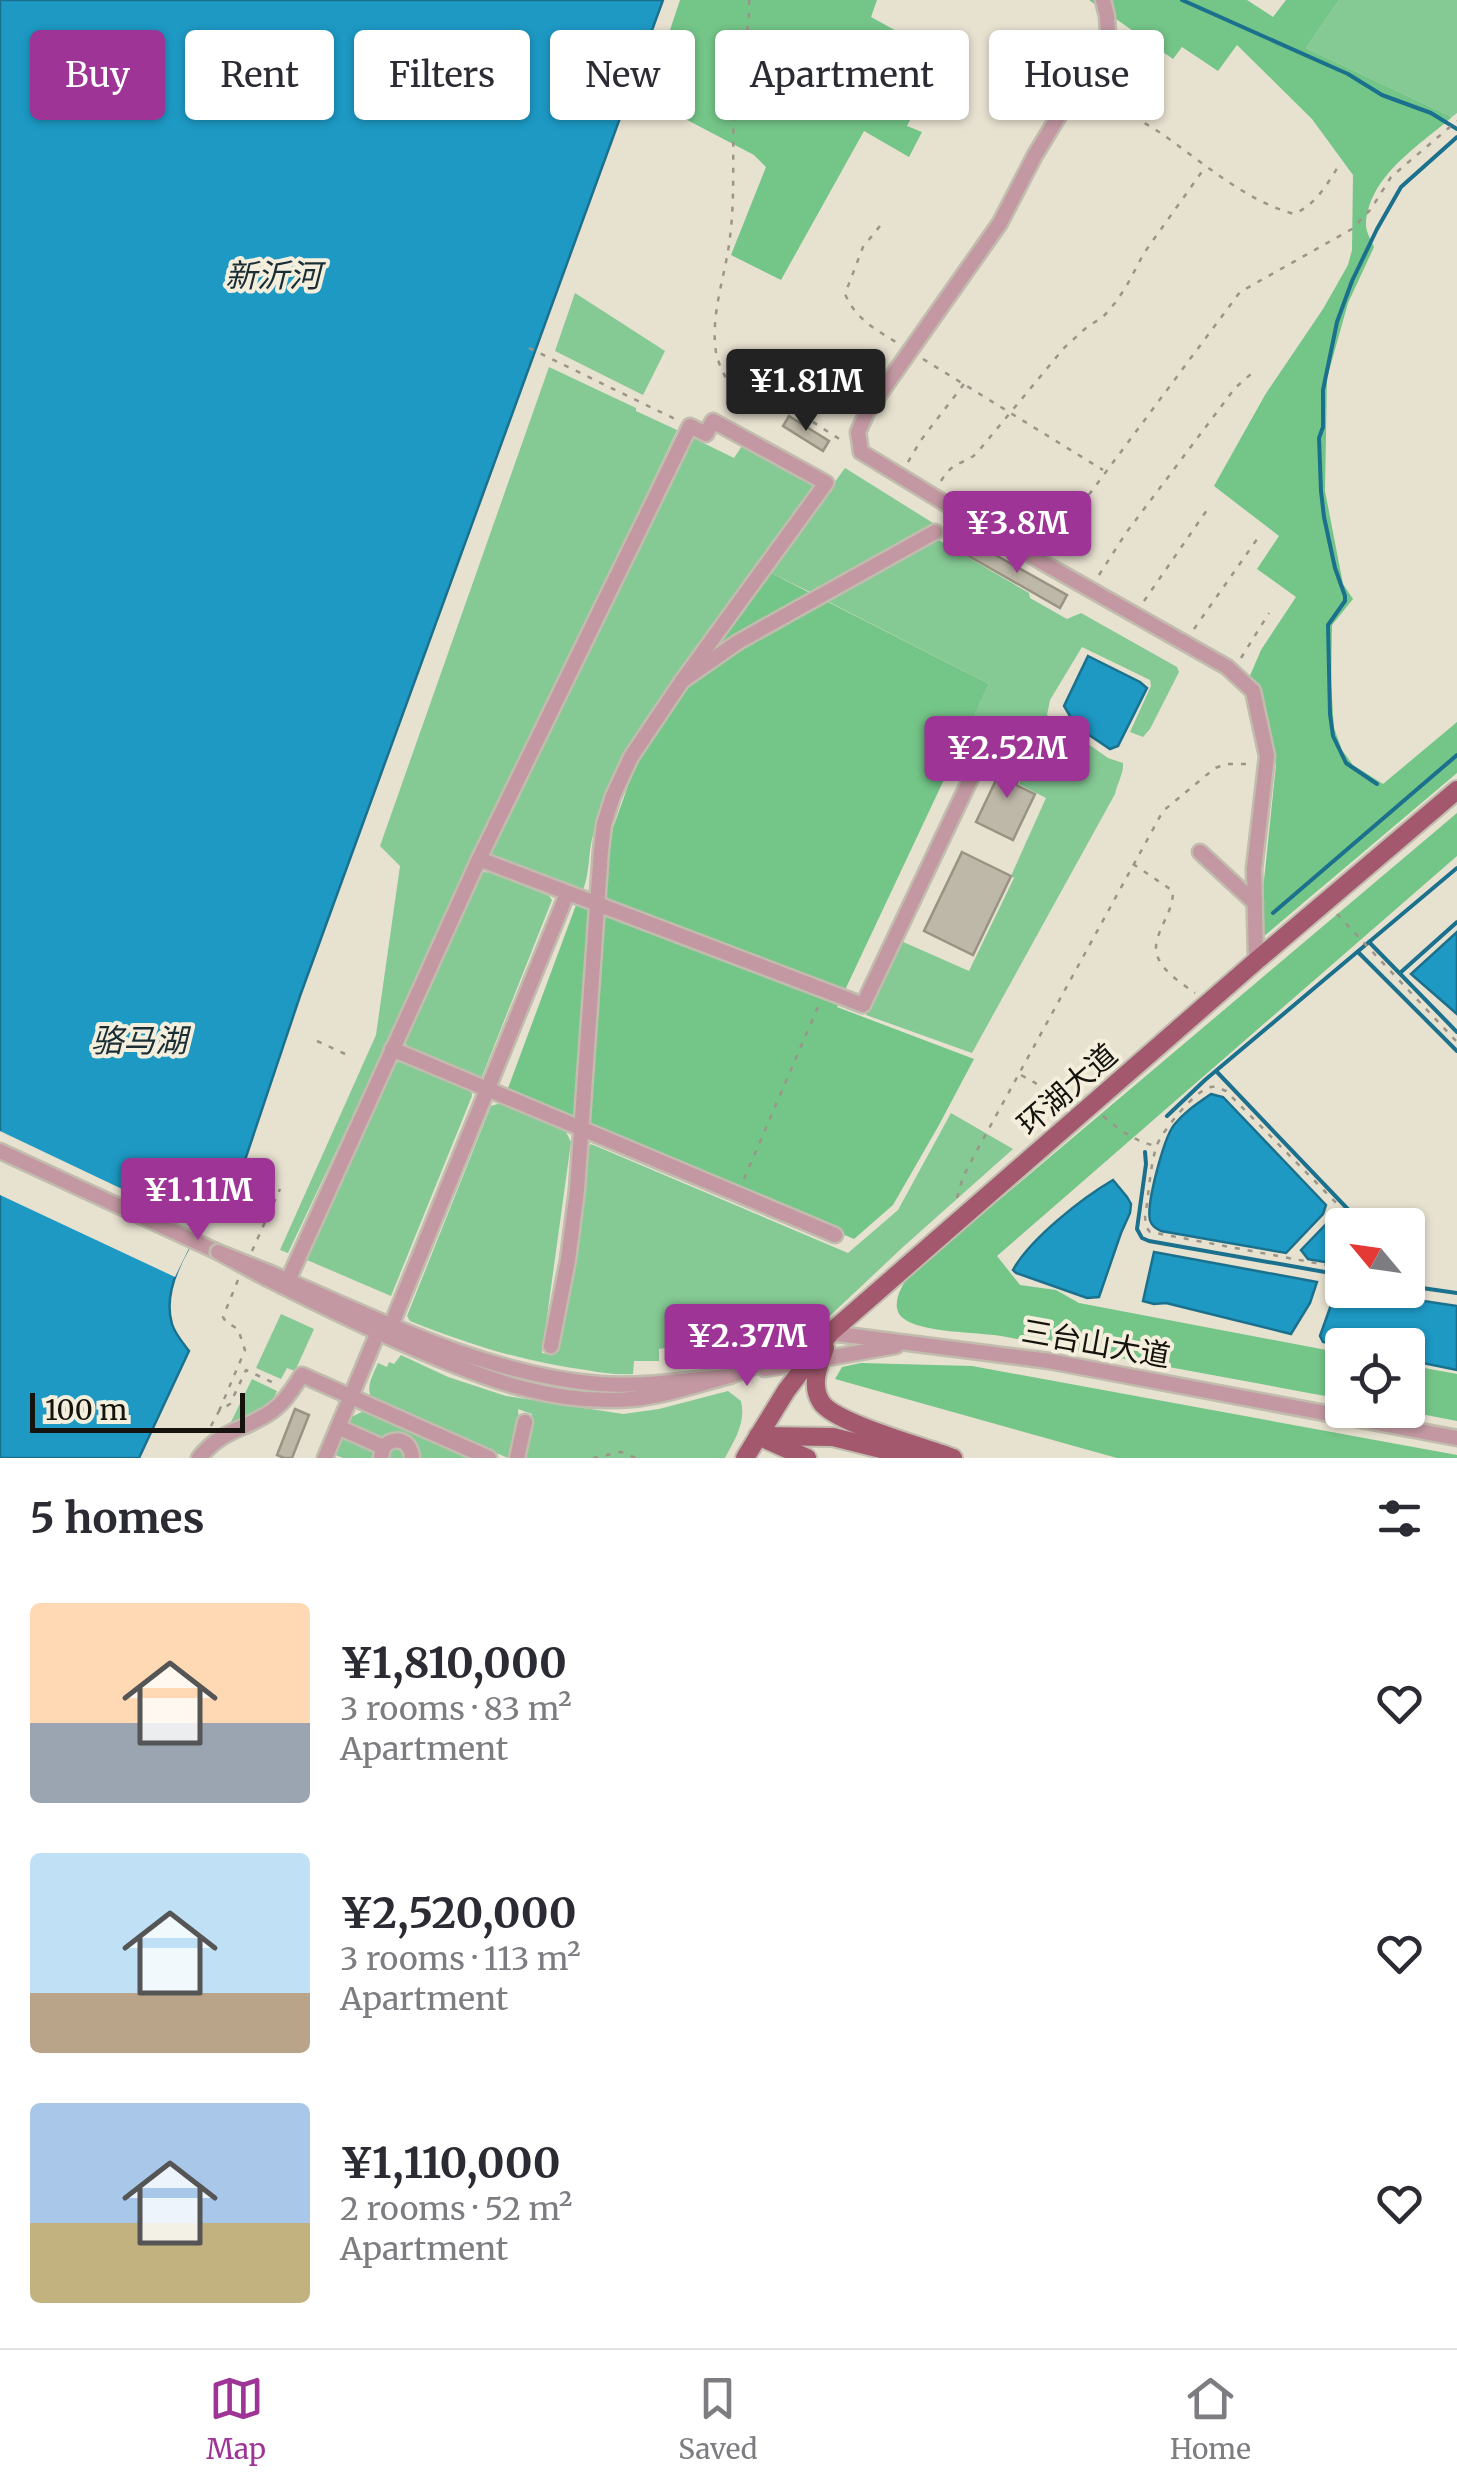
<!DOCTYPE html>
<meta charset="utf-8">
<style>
:root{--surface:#fff;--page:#f2f2f3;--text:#2b2b33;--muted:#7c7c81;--line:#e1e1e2;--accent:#9e3496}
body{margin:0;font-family:Merriweather,"Noto Sans SC",serif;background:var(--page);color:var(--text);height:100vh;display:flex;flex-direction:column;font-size:38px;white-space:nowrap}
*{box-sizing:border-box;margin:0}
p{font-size:32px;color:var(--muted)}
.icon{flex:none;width:55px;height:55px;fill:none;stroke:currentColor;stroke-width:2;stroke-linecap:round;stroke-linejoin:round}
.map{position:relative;height:1458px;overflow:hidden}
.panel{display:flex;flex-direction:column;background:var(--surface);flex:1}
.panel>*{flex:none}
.top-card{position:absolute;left:30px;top:30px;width:1398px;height:90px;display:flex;gap:20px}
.needle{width:65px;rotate:299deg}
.buttons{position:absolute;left:1325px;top:1208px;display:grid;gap:20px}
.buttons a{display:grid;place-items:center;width:100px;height:100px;border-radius:10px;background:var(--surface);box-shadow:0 2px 8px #0004;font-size:50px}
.scale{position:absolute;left:30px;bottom:25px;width:215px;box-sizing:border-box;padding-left:10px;border:5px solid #15130d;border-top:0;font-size:28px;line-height:35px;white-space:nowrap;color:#15130d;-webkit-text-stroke:8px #f4eedd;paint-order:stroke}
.price{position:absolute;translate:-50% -85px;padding:0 22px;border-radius:10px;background:var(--accent);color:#fff;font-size:32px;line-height:65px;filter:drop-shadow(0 2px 5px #0008)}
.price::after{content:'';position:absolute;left:50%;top:60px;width:30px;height:22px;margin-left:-15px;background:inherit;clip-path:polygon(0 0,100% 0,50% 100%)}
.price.on{background:#222;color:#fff}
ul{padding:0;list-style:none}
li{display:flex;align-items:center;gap:30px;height:250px;padding:0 30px}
li span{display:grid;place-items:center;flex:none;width:280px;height:200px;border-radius:10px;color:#555}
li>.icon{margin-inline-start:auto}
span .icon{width:120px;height:120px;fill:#fffc;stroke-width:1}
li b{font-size:42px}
h2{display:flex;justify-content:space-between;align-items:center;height:120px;padding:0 30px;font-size:42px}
.chip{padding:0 35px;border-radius:10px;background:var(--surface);box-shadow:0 2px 8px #0004;font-size:35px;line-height:90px}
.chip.on{background:var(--accent);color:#fff}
.dock{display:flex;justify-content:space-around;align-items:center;height:140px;border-top:2px solid var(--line);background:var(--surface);font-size:28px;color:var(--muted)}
.dock a{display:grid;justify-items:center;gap:5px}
.dock .on{color:var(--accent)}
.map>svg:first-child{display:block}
.green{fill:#85c994}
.forest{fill:#74c588}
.water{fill:#1d99c4;stroke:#1b718d;stroke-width:2.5}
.pier{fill:#e7e1d0}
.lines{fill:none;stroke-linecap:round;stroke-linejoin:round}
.stream{stroke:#1b718d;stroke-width:4}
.building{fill:#beb8a8;stroke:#999384;stroke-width:2.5}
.minor-casing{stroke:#c1bcad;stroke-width:19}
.major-casing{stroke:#c1bcad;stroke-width:22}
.path{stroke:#9a9588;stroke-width:2.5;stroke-dasharray:5 8;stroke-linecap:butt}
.minor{stroke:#c398a2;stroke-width:14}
.major{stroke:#a3586e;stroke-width:18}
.minor-bridge-casing{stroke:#c1bcad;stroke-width:19;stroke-linecap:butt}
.minor-bridge{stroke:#c398a2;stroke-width:14}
.labels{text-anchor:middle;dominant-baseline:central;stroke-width:8;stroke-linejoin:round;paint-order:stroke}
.street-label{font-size:30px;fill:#15130d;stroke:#f4eedd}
.water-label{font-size:32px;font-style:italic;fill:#1a2e36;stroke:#f4eedd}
</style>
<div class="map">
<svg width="1457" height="1458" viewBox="0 0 1457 1458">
<rect width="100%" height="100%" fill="#e7e1d0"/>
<g class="green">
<path d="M 1339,0 L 1457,0 L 1457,113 L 1452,117 L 1306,48 Z"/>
<path d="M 575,293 L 665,351 L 643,395 L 555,351 Z"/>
<path d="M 549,367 L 636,408 L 636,411 L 677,430 L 288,1253 L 280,1250 L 376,1035 L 400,866 L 380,846 Z"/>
<path d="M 689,436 L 734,458 L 744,443 L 811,482 L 813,490 L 672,689 C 637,718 603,791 593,835 C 588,853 590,872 583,890 L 576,891 L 504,863 L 490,854 L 489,848 Z"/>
<path d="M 845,468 L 933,523 L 812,593 L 769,572 Z"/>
<path d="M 935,538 L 1029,593 L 1030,598 L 1067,619 L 1081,613 L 1177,667 L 1179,672 L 1150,729 L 1143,737 L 1130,732 L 1151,686 L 1150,680 L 1082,647 L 1050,700 L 1047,715 L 1108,758 L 1123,763 C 1124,773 1117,784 1115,794 L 972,1053 L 866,1015 L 901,941 L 969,971 L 1014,878 L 1011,876 L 1046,798 L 1019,784 L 1033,755 L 970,724 L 989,684 L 825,600 Z"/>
<path d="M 484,872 L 492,873 L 549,896 L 552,900 L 481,1079 L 409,1050 L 403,1038 L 478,876 Z"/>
<path d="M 407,1061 L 471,1089 L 472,1096 L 391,1296 L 307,1260 L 305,1254 L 391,1066 L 398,1062 Z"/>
<path d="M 501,1103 L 566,1132 L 571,1142 L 542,1353 L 552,1355 L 577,1240 L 587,1149 L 591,1144 L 848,1253 L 898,1210 L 951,1113 L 1013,1149 L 903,1247 L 818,1327 C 783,1351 747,1364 705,1366 L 700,1353 L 686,1359 L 682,1345 L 659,1349 L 659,1361 L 634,1361 L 633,1374 C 617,1375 602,1373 586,1370 C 524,1362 468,1344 410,1321 L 407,1316 L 491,1106 Z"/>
<path d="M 281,1314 L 314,1329 L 295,1371 L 287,1368 L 281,1379 L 256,1368 Z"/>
<path d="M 401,1355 L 448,1377 L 506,1396 L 623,1414 L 659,1409 L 728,1391 L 741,1401 C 746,1423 735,1439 725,1458 L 523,1458 L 532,1414 L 518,1409 L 519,1421 L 511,1454 L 508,1458 L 372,1399 C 365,1387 373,1375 378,1363 L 387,1367 L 389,1362 L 394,1364 Z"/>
<path d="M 252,1379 L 277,1391 C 264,1420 257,1414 230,1424 Z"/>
<path d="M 364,1411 L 370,1413 L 474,1458 L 343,1458 L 333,1454 L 347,1419 Z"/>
</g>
<g class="forest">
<path d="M 680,0 L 877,0 L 871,17 L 942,56 L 907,126 L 922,132 L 909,157 L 864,131 L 781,280 L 731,255 L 766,167 L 754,155 L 647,99 Z"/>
<path d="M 1089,0 L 1247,0 L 1273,17 L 1286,0 L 1339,0 L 1306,48 L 1452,117 C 1419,146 1368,176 1366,225 C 1366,232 1371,240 1374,247 L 1348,303 L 1327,378 L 1325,491 L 1343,584 L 1353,599 L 1332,625 L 1331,685 L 1334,728 L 1342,750 L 1353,765 L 1383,784 L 1457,722 L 1457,773 L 1263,937 L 1263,890 L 1276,765 L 1259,688 L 1249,678 L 1261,650 L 1296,597 L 1257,569 L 1279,536 L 1214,486 L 1265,395 L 1323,309 L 1348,265 L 1352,250 L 1353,175 L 1312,119 L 1237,45 L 1218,71 L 1182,47 L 1173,59 Z"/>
<path d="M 769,572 L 989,684 L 837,1007 L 974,1059 L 939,1125 L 893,1205 L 854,1239 L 507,1091 L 576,905 L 603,892 L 613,828 L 635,766 L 655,731 Z"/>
<path d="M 1457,813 L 1457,856 L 997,1256 L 1020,1285 L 1056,1290 L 1079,1303 L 1342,1353 L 1342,1399 C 1229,1378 1115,1357 1001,1336 C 977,1332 921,1333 903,1318 C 890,1308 900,1288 908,1277 Z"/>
<path d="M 861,1363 L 972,1366 L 1457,1455 L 1457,1458 L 1117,1458 L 835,1379 L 842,1367 Z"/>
<path d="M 1408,1365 L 1457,1374 L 1457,1421 L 1400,1410 L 1408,1410 Z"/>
</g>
<g class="water">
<path d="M 0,0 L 663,0 L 300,996 L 245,1160 L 251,1164 C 221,1201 156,1272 172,1324 C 175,1334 183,1343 189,1351 L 139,1458 L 0,1458 Z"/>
<path d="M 1088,656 L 1140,682 L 1147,688 L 1118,746 L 1110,749 L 1076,726 L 1064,706 Z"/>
<path d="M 1457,932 L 1457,1014 L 1411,974 Z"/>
<path d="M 1211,1094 L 1223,1097 L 1326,1205 L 1323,1214 L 1286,1253 L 1161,1231 C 1156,1228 1152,1227 1150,1220 C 1146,1204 1164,1138 1174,1125 C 1184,1112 1198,1103 1211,1094 Z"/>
<path d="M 1113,1180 L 1127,1197 L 1131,1204 L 1130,1213 L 1121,1233 L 1099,1297 L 1087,1298 L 1016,1273 L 1013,1270 C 1030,1239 1082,1198 1113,1180 Z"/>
<path d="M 1337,1217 L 1346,1218 L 1354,1225 L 1342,1225 L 1342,1265 L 1308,1259 L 1301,1250 L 1331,1219 Z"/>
<path d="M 1154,1252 L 1317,1282 L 1310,1303 L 1291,1334 L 1166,1303 L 1154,1304 L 1143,1301 Z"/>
<path d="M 1337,1288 L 1457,1306 L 1457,1370 L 1408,1360 L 1408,1345 L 1342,1346 L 1323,1342 L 1320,1336 Z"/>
</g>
<path class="pier" d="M 0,1131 L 200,1226 L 175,1277 L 0,1195 Z"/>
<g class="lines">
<g class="stream">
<path d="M 1182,0 L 1348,74 L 1382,95 L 1431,113 L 1457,129"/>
<path d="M 1377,784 L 1346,763 L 1333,736 L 1330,714 L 1328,625 L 1345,601 L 1345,596 L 1335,568 L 1324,517 L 1321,491 L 1319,438 L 1323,427 L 1323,390 L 1337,322 L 1352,281 L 1377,229 L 1401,187 L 1457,137"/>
<path d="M 1273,913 L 1457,755"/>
<path d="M 1369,942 L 1457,1032"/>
<path d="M 1358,952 L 1457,1051"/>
<path d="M 1400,973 L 1457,922"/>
<path d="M 1217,1072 L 1363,1225"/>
<path d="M 1167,1116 L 1205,1080 L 1457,868"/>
<path d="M 1145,1152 L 1146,1164 L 1137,1229 L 1142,1238 L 1149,1241 L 1342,1275"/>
<path d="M 1408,1272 L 1422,1287"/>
<path d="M 1408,1286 L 1457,1293"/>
</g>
</g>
<g class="building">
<path d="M 789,416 L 829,441 L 823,451 L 783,426 Z"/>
<path d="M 974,543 L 1067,595 L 1060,608 L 967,555 Z"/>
<path d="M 1008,755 L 1026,764 L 1016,785 L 1035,794 L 1013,840 L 976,822 Z"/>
<path d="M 962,852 L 1011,876 L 973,955 L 924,931 Z"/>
<path d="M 295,1409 L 309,1415 L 292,1458 L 284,1458 L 277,1455 Z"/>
</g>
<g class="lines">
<defs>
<g id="minor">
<path d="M 1103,0 L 1107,16 L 1108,35 L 1035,155 L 1000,223 L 867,412 L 858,432 L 861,452 L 1040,561 L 1227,667 L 1253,691 L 1267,756 L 1254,869 L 1256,961"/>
<path d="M 1200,852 L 1255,903"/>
<path d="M 479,859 L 863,1005 L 990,738"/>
<path d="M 392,1049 L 835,1235"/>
<path d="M 0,1151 L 218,1252"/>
<path d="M 266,1278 C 314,1302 362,1326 411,1347 C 482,1378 554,1406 633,1399 C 665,1396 698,1384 730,1376 C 687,1380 643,1387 600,1384 C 485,1375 373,1317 268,1272"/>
<path d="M 285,1287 L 479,859 L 690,426 L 706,434 L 713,421 L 826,483 L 682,681"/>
<path d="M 389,1331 L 567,894"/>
<path d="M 551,1346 L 568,1260 L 577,1190 L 601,850 L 604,824 L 613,796 L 631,757 L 682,681 L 738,642 L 935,532"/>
<path d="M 765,1369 L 896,1346"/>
<path d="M 730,1376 L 806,1346 L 830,1333 L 1049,1361 L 1457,1438"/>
<path d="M 338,1427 L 383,1447"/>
<path d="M 199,1458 C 223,1428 244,1431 272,1411 C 285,1402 293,1388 302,1375 L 489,1458"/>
<path d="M 325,1458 L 381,1325"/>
<path d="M 381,1458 L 383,1447 C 395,1435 411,1440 412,1458"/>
<path d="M 517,1458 L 525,1422"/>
</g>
<g id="major">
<path d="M 825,1348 C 819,1365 810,1384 821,1402 C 834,1423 925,1447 953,1458"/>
<path d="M 758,1436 L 833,1437 L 917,1458"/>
<path d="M 767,1440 L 807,1458"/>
<path d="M 745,1458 L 786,1391 L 830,1333 L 1256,961 L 1457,790"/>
</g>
</defs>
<use href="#minor" class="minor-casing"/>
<use href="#major" class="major-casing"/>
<g class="path">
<path d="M 749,0 C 751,34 738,60 735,91 C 731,140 736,189 730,237 C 726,274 710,314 716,352 C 718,361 722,373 728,380 C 745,398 769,399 790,409 C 808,417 825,431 843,441"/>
<path d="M 1087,93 C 1112,107 1139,118 1162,134 C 1204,163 1244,200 1294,214 C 1315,205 1327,185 1339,165"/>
<path d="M 880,226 L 863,247 L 845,294 C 856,320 877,330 899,344"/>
<path d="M 529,348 L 675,419"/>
<path d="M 923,359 L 1103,470"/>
<path d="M 908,462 L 921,440 L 964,384"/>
<path d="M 941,481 C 953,461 960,466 976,454 L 1064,348 L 1087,327 L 1103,317 L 1115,303 L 1126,287 L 1144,253 L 1206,166"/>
<path d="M 1050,547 L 1240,292 L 1352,229 L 1371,209 L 1391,177 L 1457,121"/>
<path d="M 1099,575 L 1126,533 L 1235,388 L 1251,374"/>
<path d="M 1144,601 L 1207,510"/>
<path d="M 1194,629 L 1260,535"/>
<path d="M 1241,658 L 1269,613"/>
<path d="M 1133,864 L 1173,891 C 1173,910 1163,920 1158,937 C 1148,963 1177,980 1195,993"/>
<path d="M 1337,914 L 1457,1042"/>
<path d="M 317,1041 L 345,1054"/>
<path d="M 1021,1075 C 1047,1089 1046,1089 1054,1117"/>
<path d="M 1103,1116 C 1121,1131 1134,1141 1156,1146"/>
<path d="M 744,1179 L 820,1002"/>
<path d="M 957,1198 L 963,1177 L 975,1154 L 1163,811 L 1215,768 L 1227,764 L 1250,764"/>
<path d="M 252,1251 L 280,1189"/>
<path d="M 1342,1268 L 1150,1232 L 1146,1227 L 1145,1216 C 1149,1195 1150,1164 1157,1145 C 1163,1130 1195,1090 1211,1087 C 1217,1086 1221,1089 1226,1091 L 1358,1225"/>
<path d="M 219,1411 L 245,1350 L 238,1329 L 226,1322 L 223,1317 L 238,1280"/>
<path d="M 211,1426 L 219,1411 L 230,1404 L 246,1370 L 276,1384"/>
<path d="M 593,1458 L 621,1452 L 636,1458"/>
</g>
<use href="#minor" class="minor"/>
<use href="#major" class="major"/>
<defs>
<path id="minor-bridge" d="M 266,1278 L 218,1252 L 268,1272"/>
</defs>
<use href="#minor-bridge" class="minor-bridge-casing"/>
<use href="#minor-bridge" class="minor-bridge"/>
</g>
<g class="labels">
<g class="street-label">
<text transform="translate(1067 1089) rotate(-41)">环湖大道</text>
<text transform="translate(1096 1343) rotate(10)">三台山大道</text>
</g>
<g class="water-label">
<text x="273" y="276">新沂河</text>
<text x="139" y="1041">骆马湖</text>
</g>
</g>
</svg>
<div class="buttons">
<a><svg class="needle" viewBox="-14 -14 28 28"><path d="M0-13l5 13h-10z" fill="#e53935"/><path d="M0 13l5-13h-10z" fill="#7c7c81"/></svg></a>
<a><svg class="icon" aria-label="locate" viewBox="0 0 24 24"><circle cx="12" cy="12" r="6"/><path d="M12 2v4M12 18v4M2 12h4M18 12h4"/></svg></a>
</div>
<div class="scale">100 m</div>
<b class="price on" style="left:806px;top:434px">¥1.81M</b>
<b class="price" style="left:1017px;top:576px">¥3.8M</b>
<b class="price" style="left:1007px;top:801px">¥2.52M</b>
<b class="price" style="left:198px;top:1243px">¥1.11M</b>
<b class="price" style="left:747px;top:1389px">¥2.37M</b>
<div class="top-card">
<a class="chip on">Buy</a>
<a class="chip">Rent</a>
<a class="chip">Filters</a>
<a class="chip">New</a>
<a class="chip">Apartment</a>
<a class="chip">House</a>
</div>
</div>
<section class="panel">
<h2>5 homes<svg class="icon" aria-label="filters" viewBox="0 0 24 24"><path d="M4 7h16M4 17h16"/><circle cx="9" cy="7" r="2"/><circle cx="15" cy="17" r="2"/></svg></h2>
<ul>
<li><span style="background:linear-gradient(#ffd9b3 60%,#9aa5b1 0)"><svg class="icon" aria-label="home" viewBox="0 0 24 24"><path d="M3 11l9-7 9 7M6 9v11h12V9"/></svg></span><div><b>¥1,810,000</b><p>3 rooms · 83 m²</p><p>Apartment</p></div><svg class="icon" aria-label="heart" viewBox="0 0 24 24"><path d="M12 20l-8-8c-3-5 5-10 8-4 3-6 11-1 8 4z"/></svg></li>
<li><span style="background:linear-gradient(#bfe0f5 70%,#b9a48a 0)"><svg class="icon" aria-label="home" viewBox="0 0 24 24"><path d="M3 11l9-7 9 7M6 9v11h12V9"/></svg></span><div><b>¥2,520,000</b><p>3 rooms · 113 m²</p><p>Apartment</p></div><svg class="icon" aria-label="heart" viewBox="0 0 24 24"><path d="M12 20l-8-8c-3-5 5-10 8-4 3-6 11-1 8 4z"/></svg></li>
<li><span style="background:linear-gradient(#a9c7e8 60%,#c2b280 0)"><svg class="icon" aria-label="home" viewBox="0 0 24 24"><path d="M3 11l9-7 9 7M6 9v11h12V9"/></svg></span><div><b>¥1,110,000</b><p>2 rooms · 52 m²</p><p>Apartment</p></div><svg class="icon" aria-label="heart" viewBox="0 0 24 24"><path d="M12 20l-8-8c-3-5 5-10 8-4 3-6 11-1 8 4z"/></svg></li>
</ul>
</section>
<nav class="dock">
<a class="on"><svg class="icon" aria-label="map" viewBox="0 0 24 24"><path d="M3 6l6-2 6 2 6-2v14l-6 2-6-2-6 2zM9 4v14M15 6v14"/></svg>Map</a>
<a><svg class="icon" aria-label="saved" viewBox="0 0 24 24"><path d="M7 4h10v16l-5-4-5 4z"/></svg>Saved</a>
<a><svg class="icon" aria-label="home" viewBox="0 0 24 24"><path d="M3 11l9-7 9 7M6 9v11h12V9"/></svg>Home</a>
</nav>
